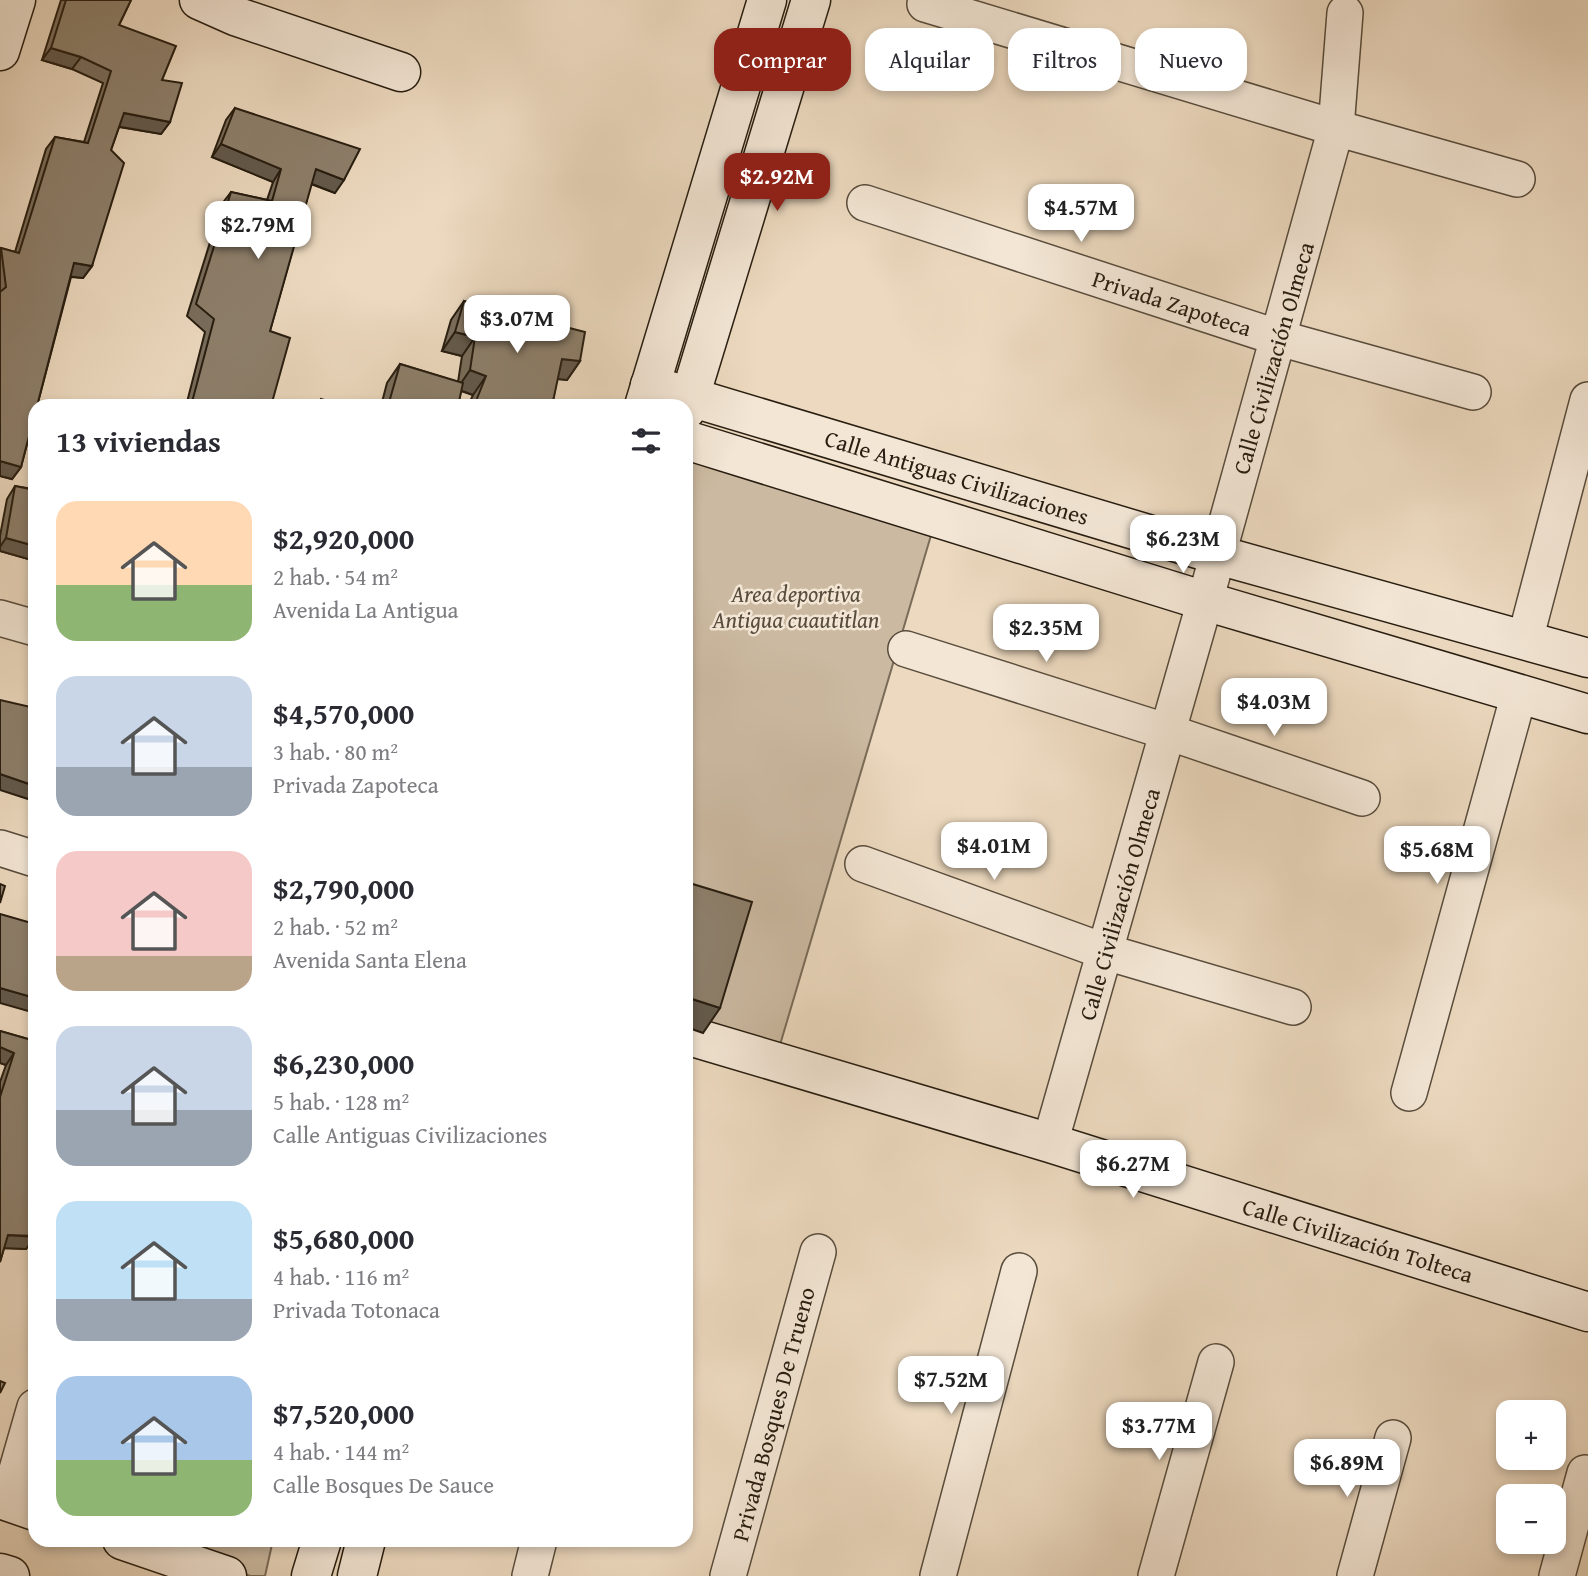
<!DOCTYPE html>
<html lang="es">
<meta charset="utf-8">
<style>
:root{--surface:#fff;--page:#f2f2f3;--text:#2b2b33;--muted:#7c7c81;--accent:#8f2418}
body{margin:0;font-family:"Gentium Book Plus",serif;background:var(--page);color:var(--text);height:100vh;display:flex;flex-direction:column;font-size:26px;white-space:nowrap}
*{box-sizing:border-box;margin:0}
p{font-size:23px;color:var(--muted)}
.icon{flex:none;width:38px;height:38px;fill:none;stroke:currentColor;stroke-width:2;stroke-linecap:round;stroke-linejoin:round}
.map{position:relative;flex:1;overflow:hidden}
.panel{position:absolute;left:28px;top:399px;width:665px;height:1148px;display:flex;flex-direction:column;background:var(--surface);border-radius:21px;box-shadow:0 4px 10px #0003}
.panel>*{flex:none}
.guide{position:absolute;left:714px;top:28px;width:665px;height:63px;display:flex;gap:14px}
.controls{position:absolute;left:1496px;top:1400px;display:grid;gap:14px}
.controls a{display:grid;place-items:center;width:70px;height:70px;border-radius:14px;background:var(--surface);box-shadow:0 4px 10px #0003;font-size:35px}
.price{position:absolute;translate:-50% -60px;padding:0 16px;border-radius:14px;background:#fff;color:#222;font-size:23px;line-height:46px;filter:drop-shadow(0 2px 4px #0008)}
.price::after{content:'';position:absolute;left:50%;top:42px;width:21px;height:16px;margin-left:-10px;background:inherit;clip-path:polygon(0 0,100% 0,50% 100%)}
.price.selected{background:var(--accent);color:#fff}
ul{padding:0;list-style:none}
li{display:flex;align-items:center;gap:21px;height:175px;padding:0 28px}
li span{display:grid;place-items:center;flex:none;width:196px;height:140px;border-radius:21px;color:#555}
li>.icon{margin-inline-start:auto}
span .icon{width:84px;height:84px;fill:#fffc;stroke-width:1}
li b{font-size:30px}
h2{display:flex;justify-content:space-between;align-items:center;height:84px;padding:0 28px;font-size:30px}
.pill{padding:0 24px;border-radius:21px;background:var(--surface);box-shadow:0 4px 10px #0003;font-size:24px;line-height:63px}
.pill.selected{background:var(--accent);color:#fff}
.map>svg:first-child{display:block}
.green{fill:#cbb9a1;stroke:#796b58;stroke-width:2}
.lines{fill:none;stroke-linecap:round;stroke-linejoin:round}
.street-casing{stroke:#584c3c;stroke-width:38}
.secondary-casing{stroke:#271d10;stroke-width:41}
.street{stroke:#f3e6d5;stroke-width:35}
.secondary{stroke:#f3e6d5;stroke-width:38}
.wall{fill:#796d5c;stroke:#271d10;stroke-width:2}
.shaded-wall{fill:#63594b;stroke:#271d10;stroke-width:2}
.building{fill:#8d7f6b;stroke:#271d10;stroke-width:2}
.labels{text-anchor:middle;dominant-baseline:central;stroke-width:5;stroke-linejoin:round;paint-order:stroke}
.street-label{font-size:23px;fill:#271d10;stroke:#f3e6d5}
.park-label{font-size:23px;font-style:italic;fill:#584c3c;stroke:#f3e6d5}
</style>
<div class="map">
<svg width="1588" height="1576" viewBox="0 0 1588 1576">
<rect width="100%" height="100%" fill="#ecd9bf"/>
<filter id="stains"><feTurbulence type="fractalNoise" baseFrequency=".00286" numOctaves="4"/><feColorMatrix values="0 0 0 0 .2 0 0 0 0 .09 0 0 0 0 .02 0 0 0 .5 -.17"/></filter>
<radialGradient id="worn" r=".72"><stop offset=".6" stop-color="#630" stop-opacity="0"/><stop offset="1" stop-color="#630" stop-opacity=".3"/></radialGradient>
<g class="green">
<path d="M 691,458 L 932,532 L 777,1055 L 703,1033 L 686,912 L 686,473 Z"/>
<path d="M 170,1540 L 273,1540 L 265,1576 L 250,1576 Z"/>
</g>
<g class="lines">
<defs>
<g id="street">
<path d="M 925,4 L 1336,128 L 1517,179"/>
<path d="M 865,203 L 1279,338 L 1473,392"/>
<path d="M 0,618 L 35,628"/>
<path d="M 1525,640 L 1588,400"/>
<path d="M 906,649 L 1168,732 L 1362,798"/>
<path d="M 0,848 L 35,859"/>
<path d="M 863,864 L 1106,952 L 1293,1007"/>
<path d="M 1409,1093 L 1519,694"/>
<path d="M 1050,1143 L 1205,601 L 1336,128 L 1345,13"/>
<path d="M 8,1501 L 35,1407"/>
<path d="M 530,1576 L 539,1540"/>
<path d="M 728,1576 L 818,1252"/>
<path d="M 938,1576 L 1019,1271"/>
<path d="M 1156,1576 L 1216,1362"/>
<path d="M 1355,1576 L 1393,1438"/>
<path d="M 1557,1576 L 1585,1473"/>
</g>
<g id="secondary">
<path d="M 199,0 L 235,16 L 401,72"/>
<path d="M 0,51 L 16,0"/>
<path d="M 650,385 L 1218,555 L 1588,658"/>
<path d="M 644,406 L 767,0"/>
<path d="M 686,410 L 811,0"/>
<path d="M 686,440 L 1205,601 L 1588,714"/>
<path d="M 686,1035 L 1050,1143 L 1588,1312"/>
<path d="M 0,1499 L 35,1511"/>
<path d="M 122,1540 L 227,1576"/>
<path d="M 0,1573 L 10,1576"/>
<path d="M 311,1576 L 322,1540"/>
<path d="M 357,1576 L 366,1540"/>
</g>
</defs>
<use href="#street" class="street-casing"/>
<use href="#secondary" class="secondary-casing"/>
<use href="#street" class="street"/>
<use href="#secondary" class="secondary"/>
</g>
<g class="wall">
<path d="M 61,0 L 131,0 L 119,25 L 162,80 L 170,122 L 161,134 L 119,127 L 111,150 L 92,266 L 83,278 L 71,277 L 21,467 L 12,479 L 0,476 L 0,250 L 1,248 L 15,252 L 46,149 L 55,137 L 84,142 L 103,83 L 72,69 L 42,60 Z"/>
<path d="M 235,108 L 335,193 L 311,184 L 270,331 L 271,406 L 186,406 L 205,332 L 187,316 L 222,204 L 231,192 L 267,200 L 273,182 L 212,157 L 226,120 Z"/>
<path d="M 464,301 L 580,361 L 567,380 L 557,379 L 552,406 L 468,406 L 473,395 L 461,391 L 458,406 L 381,406 L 387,383 L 400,364 L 458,382 L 462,356 L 442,351 L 451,320 Z"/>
<path d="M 35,481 L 35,561 L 0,551 L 0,536 L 7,499 L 15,486 L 33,489 Z"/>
<path d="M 0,1031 L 35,1041 L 35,1237 L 26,1249 L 4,1248 L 0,1262 L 0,1082 L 6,1065 L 0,1063 Z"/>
</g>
<g class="shaded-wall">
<path d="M 51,48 L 81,57 L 72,69 L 42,60 Z"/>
<path d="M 124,113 L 170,122 L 161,134 L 115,126 Z"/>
<path d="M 221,144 L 281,169 L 273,182 L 212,157 Z"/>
<path d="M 316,169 L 344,180 L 335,193 L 307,182 Z"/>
<path d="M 74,263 L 92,266 L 83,278 L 65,276 Z"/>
<path d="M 455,332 L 475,337 L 462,356 L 442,351 Z"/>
<path d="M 562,359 L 580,361 L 567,380 L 549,378 Z"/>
<path d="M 470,370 L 486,376 L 473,395 L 457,389 Z"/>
<path d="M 0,461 L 21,467 L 12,479 L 0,476 Z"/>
<path d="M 6,538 L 35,546 L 35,561 L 0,551 L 0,547 Z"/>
<path d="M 0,774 L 35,786 L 35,789 L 28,799 L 0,790 Z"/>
<path d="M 0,988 L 35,998 L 35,1013 L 0,1003 Z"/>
<path d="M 686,997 L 720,1008 L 703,1033 L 686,1027 Z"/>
<path d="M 0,1047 L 14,1053 L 6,1065 L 0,1063 Z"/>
<path d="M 8,1235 L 35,1237 L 26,1249 L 0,1248 Z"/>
</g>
<g class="building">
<path d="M 66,0 L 131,0 L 119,25 L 176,46 L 162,80 L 182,83 L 170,122 L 124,113 L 111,150 L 124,163 L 92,266 L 74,263 L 37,406 L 35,406 L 35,413 L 21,467 L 0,461 L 0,292 L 6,287 L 1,248 L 19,253 L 55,137 L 88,143 L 111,71 L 81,57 L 51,48 Z"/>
<path d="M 235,108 L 360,149 L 344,180 L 316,169 L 270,331 L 290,338 L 271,406 L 191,406 L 214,319 L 196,304 L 231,192 L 272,201 L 281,169 L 221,144 Z"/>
<path d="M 464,301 L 585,332 L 580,361 L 562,359 L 552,406 L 474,406 L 486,376 L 470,370 L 475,337 L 455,332 Z"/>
<path d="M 400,364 L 463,383 L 458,406 L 388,406 Z"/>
<path d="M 321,399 L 344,406 L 319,406 Z"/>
<path d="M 15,486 L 35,490 L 35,546 L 6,538 Z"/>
<path d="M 0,700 L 35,708 L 35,786 L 0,774 Z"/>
<path d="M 686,882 L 752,902 L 720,1008 L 686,997 Z"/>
<path d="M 0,884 L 5,886 L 0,903 Z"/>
<path d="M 0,914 L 35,924 L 35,998 L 0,988 Z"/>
<path d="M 0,1031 L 35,1041 L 35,1236 L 8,1235 L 0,1262 L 0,1097 L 14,1053 L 0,1047 Z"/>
<path d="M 0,1381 L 5,1383 L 0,1393 Z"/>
</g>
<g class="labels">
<g class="street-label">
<text transform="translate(1172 303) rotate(18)">Privada Zapoteca</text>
<text transform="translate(1273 358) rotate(-74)">Calle Civilización Olmeca</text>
<text transform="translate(957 477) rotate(17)">Calle Antiguas Civilizaciones</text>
<text transform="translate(1119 904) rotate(-74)">Calle Civilización Olmeca</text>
<text transform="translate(1358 1240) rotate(17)">Calle Civilización Tolteca</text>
<text transform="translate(773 1414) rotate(-75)">Privada Bosques De Trueno</text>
</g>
<g class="park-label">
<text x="796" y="593">Area deportiva<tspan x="796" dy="26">Antigua cuautitlan</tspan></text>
</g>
</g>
<rect width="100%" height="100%" filter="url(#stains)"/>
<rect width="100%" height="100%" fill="url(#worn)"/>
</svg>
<div class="controls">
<a>+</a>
<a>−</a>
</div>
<b class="price selected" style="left:777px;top:213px">$2.92M</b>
<b class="price" style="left:1081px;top:244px">$4.57M</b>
<b class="price" style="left:258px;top:261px">$2.79M</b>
<b class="price" style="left:517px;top:355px">$3.07M</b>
<b class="price" style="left:1183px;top:575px">$6.23M</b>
<b class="price" style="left:1046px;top:664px">$2.35M</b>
<b class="price" style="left:1274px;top:738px">$4.03M</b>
<b class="price" style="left:994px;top:882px">$4.01M</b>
<b class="price" style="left:1437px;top:886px">$5.68M</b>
<b class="price" style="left:1133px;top:1200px">$6.27M</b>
<b class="price" style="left:951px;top:1416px">$7.52M</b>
<b class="price" style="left:1159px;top:1462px">$3.77M</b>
<b class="price" style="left:1347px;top:1499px">$6.89M</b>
<div class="guide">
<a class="pill selected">Comprar</a>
<a class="pill">Alquilar</a>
<a class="pill">Filtros</a>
<a class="pill">Nuevo</a>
</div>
<section class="panel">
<h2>13 viviendas<svg class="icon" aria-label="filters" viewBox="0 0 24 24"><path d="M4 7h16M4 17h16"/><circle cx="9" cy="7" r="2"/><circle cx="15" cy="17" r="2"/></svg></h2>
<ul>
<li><span style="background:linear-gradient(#ffd9b3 60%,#8fb573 0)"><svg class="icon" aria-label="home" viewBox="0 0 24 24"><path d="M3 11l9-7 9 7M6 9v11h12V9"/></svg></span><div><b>$2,920,000</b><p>2 hab. · 54 m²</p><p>Avenida La Antigua</p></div></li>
<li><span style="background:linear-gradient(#c9d6e8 65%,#9aa5b1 0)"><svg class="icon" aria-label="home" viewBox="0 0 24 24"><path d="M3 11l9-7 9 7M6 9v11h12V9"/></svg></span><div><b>$4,570,000</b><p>3 hab. · 80 m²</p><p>Privada Zapoteca</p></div></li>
<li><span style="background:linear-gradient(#f6c9c9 75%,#b9a48a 0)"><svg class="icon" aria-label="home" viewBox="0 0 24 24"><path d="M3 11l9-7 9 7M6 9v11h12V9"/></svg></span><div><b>$2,790,000</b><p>2 hab. · 52 m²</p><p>Avenida Santa Elena</p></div></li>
<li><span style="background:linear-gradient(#c9d6e8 60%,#9aa5b1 0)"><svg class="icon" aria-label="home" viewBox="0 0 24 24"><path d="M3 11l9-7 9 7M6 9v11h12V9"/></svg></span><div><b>$6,230,000</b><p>5 hab. · 128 m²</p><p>Calle Antiguas Civilizaciones</p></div></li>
<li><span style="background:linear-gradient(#bfe0f5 70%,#9aa5b1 0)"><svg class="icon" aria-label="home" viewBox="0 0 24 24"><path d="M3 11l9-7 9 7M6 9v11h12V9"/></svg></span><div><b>$5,680,000</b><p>4 hab. · 116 m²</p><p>Privada Totonaca</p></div></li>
<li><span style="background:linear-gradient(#a9c7e8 60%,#8fb573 0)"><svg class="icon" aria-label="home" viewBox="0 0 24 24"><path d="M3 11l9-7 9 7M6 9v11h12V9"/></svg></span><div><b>$7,520,000</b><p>4 hab. · 144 m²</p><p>Calle Bosques De Sauce</p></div></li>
</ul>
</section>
</div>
